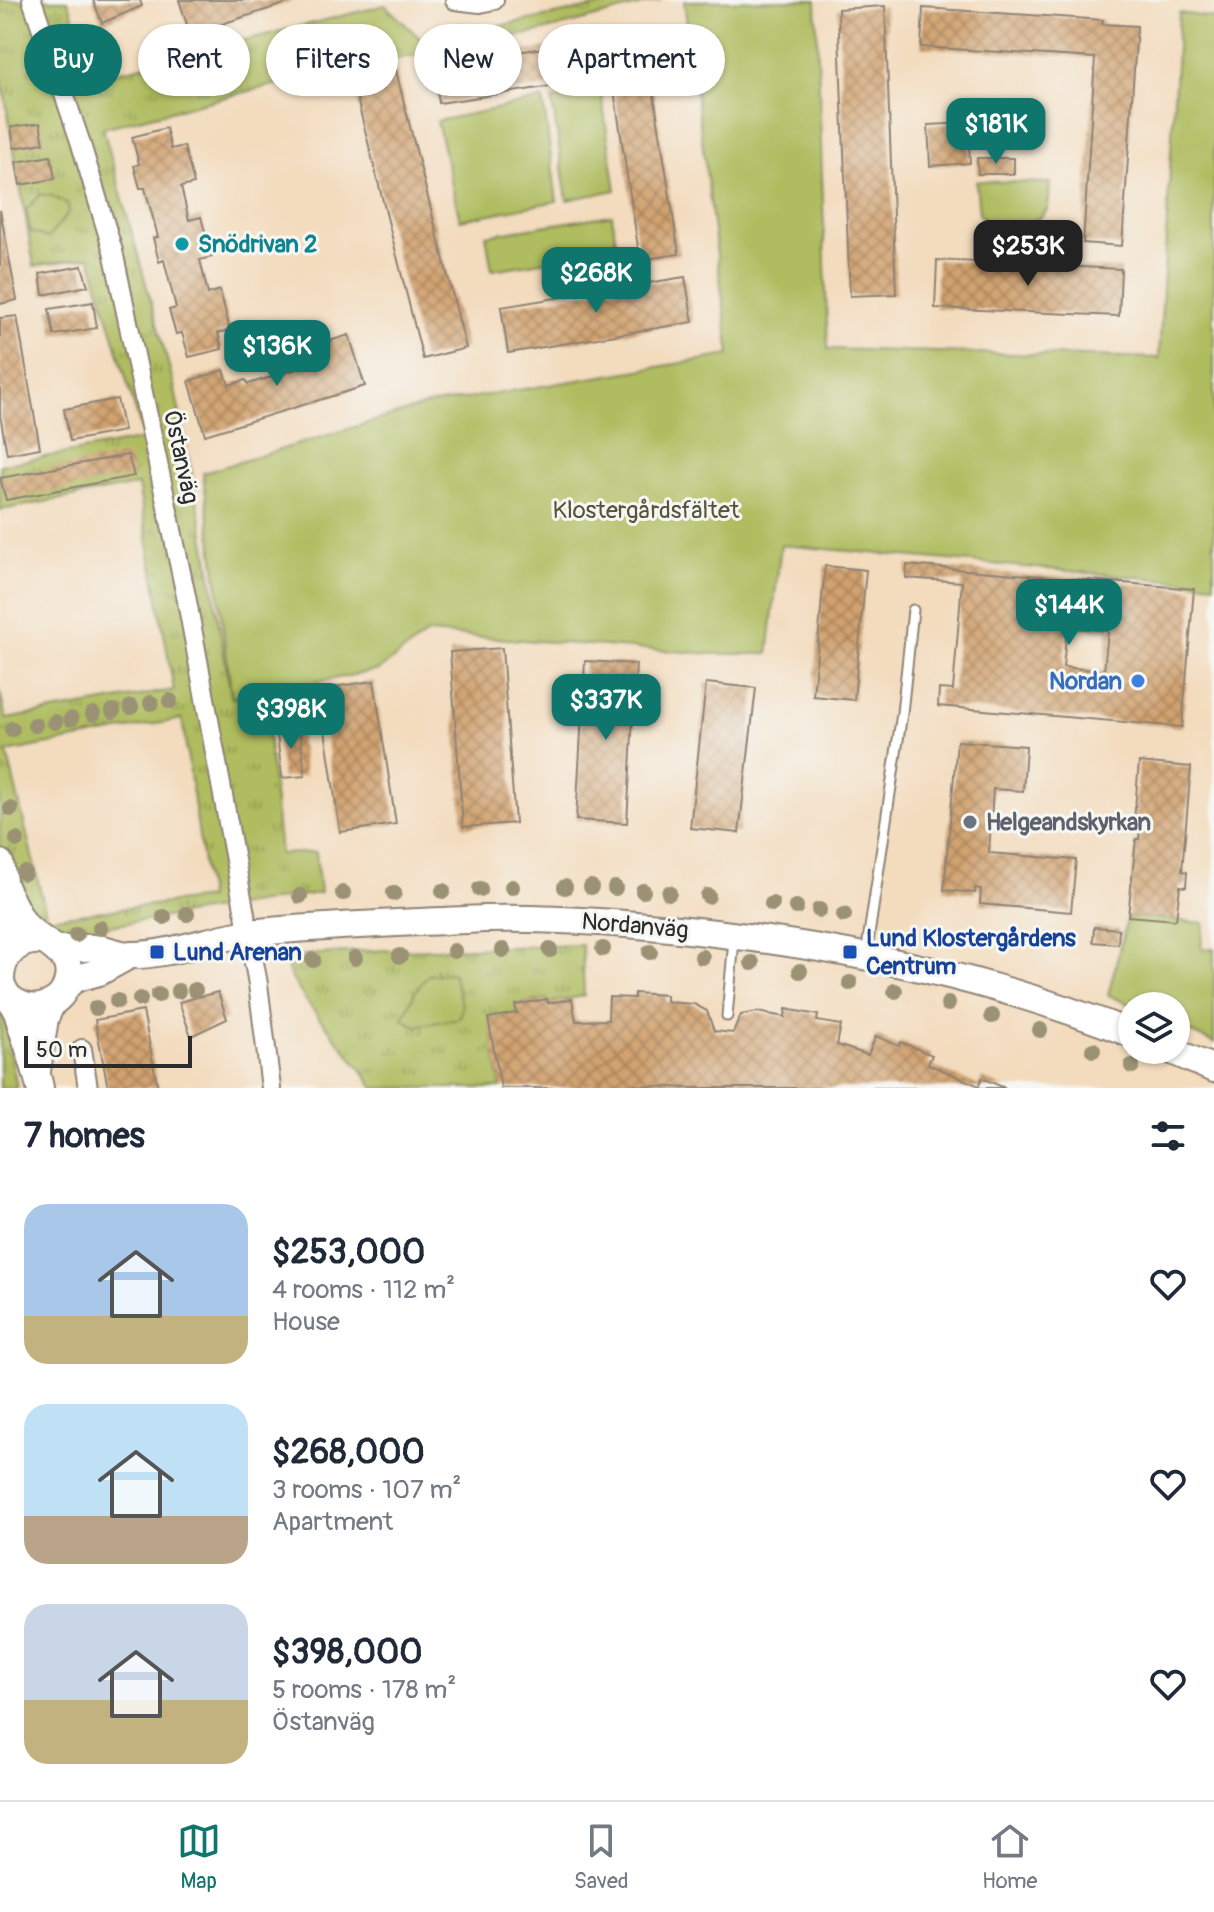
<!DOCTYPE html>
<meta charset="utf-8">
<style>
:root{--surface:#fff;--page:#f2f2f3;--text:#1f2937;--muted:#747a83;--line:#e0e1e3;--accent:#0f766e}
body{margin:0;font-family:Pangolin,sans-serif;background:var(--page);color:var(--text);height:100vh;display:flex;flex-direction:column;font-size:30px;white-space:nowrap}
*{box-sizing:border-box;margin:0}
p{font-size:26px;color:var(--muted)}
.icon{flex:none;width:44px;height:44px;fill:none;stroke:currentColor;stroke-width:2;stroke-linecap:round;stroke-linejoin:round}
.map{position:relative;height:1088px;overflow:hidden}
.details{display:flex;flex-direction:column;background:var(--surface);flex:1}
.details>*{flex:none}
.banner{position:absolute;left:24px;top:24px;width:800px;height:72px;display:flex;gap:16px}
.tools{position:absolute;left:1118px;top:992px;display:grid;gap:16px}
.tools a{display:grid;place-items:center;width:72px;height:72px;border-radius:50%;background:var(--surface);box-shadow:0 2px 6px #0004;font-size:40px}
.scale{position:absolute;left:24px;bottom:20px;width:168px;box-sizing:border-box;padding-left:8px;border:4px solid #2b2b2b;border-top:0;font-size:22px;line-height:28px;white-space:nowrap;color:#2b2b2b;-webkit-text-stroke:6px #f6f6f2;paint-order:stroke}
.price{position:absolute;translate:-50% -68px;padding:0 18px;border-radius:16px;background:var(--accent);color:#fff;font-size:26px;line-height:52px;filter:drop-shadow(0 2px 4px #0008)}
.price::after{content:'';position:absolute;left:50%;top:48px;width:24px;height:18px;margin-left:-12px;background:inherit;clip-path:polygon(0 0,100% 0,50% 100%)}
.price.active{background:#222;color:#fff}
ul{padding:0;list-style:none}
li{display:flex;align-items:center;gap:24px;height:200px;padding:0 24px}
li span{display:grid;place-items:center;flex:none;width:224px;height:160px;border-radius:24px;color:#555}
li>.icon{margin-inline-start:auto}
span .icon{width:96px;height:96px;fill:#fffc;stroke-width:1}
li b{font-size:34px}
h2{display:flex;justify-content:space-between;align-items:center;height:96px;padding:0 24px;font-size:34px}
.chip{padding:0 28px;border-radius:36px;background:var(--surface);box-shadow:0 2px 6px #0004;font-size:28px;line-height:72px}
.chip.active{background:var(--accent);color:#fff}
.menu{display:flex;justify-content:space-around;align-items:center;height:112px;border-top:2px solid var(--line);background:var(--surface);font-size:22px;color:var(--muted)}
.menu a{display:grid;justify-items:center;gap:4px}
.menu .active{color:var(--accent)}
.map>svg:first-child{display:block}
.grass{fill:url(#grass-tufts);stroke:#6d7444;stroke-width:2;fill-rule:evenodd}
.park{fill:#afbc5e;stroke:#6d7444;stroke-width:2}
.building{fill:url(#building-cross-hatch);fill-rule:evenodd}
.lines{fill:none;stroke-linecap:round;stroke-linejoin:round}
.lane-casing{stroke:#8f8374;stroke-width:13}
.street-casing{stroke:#8f8374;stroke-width:22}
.secondary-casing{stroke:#8f8374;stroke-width:30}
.lane{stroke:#fff;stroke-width:9}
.street{stroke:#fff;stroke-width:18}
.secondary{stroke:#fff;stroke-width:26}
.tree{fill:#9b9275}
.culture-dot{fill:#0f9aa8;stroke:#f6f6f2;stroke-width:3}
.shop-dot{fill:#3f7fe0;stroke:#f6f6f2;stroke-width:3}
.worship-dot{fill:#6b7280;stroke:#f6f6f2;stroke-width:3}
.transit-dot{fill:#1a4fb4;stroke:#f6f6f2;stroke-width:3}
.labels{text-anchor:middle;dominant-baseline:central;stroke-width:6;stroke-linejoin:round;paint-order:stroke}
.culture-label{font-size:24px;font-weight:bold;fill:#0d838f;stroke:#f6f6f2;text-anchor:start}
.street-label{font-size:24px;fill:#2b2b2b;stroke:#f6f6f2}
.park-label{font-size:24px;fill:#53563a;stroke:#f6f6f2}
.shop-label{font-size:24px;font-weight:bold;fill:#366cbe;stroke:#f6f6f2;text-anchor:end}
.worship-label{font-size:24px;font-weight:bold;fill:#5b616d;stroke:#f6f6f2;text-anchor:start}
.transit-label{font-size:24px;font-weight:bold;fill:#164399;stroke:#f6f6f2;text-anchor:start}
</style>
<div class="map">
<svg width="1214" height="1088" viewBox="0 0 1214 1088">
<defs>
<pattern id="grass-tufts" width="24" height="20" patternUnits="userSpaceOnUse" patternTransform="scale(2)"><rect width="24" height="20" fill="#afbc5e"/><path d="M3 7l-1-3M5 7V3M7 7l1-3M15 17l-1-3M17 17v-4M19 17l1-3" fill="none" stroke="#8f994e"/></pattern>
<pattern id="building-cross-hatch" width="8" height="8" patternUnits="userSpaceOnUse" patternTransform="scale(2)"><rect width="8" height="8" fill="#d1a26f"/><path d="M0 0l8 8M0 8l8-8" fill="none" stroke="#aa845b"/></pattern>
</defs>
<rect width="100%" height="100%" fill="#f6f6f2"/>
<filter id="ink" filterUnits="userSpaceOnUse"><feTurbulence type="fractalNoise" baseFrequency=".0125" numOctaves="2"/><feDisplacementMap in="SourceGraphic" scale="16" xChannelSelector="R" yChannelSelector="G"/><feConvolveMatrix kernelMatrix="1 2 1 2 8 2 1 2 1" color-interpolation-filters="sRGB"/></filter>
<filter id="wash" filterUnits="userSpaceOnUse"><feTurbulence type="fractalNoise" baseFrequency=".006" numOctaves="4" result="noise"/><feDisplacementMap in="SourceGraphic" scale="32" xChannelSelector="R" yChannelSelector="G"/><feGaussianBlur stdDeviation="1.8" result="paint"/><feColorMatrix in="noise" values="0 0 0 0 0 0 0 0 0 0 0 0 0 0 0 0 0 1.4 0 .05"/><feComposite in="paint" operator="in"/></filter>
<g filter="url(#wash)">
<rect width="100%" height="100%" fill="#f3dbbd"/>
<g class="grass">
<path d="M 0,0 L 68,0 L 94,78 L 385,5 L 423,41 L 615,3 L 615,0 L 661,0 L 539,32 L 321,73 L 103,128 L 174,385 L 206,545 L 231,696 L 264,693 L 280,854 L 316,852 L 320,893 L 0,943 L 0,691 L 6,719 L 174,690 L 138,485 L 0,510 L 0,465 L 144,439 L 90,257 L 34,266 L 0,68 ZM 182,719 L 208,898 L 47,918 L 7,752 Z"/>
<path d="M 582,945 L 584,996 L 548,1003 L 547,999 L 516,1005 L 517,1013 L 489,1018 L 501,1088 L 374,1088 C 353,1053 296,999 286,964 L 295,956 L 360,951 Z"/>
<path d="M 0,995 L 17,1088 L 0,1088 Z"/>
</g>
<g class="park">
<path d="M 816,0 L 828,349 L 1159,358 L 1179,13 L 1214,18 L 1214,584 L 781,545 L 768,654 L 713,654 L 428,633 L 379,670 L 232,698 L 203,473 L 427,405 L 730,355 L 684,1 Z"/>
<path d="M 601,93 L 616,190 L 567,200 L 552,100 Z"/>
<path d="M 543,99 L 557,201 L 460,220 L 437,121 Z"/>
<path d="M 976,181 L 1050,183 C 1049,191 1050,202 1047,209 C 1039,228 1004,224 987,221 L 979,214 Z"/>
<path d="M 41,194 L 52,196 L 68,205 L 69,212 L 48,238 L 31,232 L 26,210 Z"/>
<path d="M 612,215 L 617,250 L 492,270 L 486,235 Z"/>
<path d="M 1128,916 L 1204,923 L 1201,948 L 1214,949 L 1214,1043 L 1176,1026 L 1176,1006 L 1133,1006 L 1108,995 Z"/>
<path d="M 453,973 L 462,1006 L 460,1018 L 416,1026 L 403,1019 L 415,992 L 428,975 Z"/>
</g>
<g id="blocks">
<g class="building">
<path d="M 93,0 L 140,0 L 142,6 L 102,23 Z"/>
<path d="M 179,0 L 294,0 L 294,1 L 190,34 Z"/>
<path d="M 885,6 L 896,294 L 850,296 L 838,9 Z"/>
<path d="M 923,8 L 1103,20 L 1102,24 L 1137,26 L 1122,246 L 1083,243 L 1095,58 L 921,47 Z"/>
<path d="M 609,38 L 610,43 L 645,38 L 679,254 L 640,260 L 612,77 L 439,103 L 433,65 Z"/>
<path d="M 396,71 L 466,348 L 423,359 L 353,83 Z"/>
<path d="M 40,123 L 44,143 L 14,148 L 11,127 Z"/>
<path d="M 968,123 L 970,163 L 930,166 L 928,125 Z"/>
<path d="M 166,128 L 171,149 L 184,146 L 194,184 L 181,187 L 189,220 L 201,217 L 212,257 L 200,260 L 208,294 L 220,290 L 230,330 L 218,333 L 222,349 L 189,357 L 182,333 L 176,334 L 169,310 L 176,308 L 164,260 L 159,262 L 153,238 L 158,237 L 145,188 L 140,188 L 134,166 L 139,164 L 132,137 Z"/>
<path d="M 51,156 L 55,179 L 20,185 L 16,162 Z"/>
<path d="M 977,158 L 1014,158 L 1014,174 L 978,174 Z"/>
<path d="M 0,210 L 17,300 L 0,304 Z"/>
<path d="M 937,260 L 1121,269 L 1119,316 L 935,308 Z"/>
<path d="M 82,266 L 88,286 L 43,295 L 40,274 Z"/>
<path d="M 685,277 L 693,322 L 508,353 L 501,307 Z"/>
<path d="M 93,302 L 97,328 L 54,335 L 49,309 Z"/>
<path d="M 17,316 L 40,448 L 7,454 L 0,415 L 0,318 Z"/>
<path d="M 349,335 L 365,386 L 205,435 L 189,381 L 224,370 L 229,385 L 246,380 L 248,384 L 301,368 L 299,363 L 317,357 L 313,346 Z"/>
<path d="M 117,399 L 124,431 L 70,441 L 64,409 Z"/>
<path d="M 128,455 L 134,476 L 6,500 L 0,478 Z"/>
<path d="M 907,565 L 1194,589 L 1182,727 L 938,706 L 939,689 L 953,690 L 962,582 L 906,578 ZM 1067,627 L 1108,631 L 1104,671 L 1063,667 Z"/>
<path d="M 825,566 L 866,570 L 854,700 L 813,696 Z"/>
<path d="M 502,648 L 515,823 L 463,827 L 450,652 Z"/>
<path d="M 585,661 L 636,664 L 627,823 L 576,820 Z"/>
<path d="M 374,681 L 396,824 L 340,832 L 319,689 Z"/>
<path d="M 706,683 L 756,688 L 739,833 L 690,828 Z"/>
<path d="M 299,723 L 305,776 L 282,778 L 276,726 Z"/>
<path d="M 957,741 L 1026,746 L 1023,791 L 993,789 L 989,853 L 1076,860 L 1071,912 L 980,904 L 981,889 L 975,888 L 975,893 L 944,890 Z"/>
<path d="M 1139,762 L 1191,767 L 1182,871 L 1187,872 L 1186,887 L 1180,886 L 1176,920 L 1128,916 L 1136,839 L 1139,839 L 1141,822 L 1134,821 Z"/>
<path d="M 1094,927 L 1119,929 L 1118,944 L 1093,942 Z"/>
<path d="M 218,992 L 227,1019 L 191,1036 L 179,1002 Z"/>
<path d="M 634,993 L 666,995 L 666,1002 L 694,1004 L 707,1011 L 714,1031 L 733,1033 L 741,1015 L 757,1012 L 785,1017 L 786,1009 L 818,1015 L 817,1021 L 841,1025 L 837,1045 L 868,1055 L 876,1036 L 899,1046 L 901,1042 L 932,1055 L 928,1064 L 979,1086 L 982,1078 L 1005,1088 L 691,1088 L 604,1084 L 573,1088 L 501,1088 L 488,1018 L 517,1013 L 515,1005 L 547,999 L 548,1003 L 572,999 L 576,1021 L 608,1020 L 609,997 L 634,998 Z"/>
<path d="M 143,1011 L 158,1088 L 108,1088 L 95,1020 Z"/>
</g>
</g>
</g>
<g filter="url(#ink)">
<use href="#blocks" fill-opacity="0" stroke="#8f8374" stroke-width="2"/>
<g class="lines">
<defs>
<g id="lane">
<path d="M 866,955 L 902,713 L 913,610"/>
<path d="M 727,1016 L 734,940"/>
</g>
<g id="street">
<path d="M 32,0 L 80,141 L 113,251 L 186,596 L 258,984 L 271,1088"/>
<path d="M 455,0 L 480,3 L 494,0"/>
<path d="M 82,1049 L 88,1088"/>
</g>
<g id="secondary">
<path d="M 0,863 L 4,887 L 1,914 L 5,955"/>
<path d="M 4,887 C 11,899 17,915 25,925 C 42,945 79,952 66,986 C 63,996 54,1003 44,1006 C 31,1010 20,1006 10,998"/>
<path d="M 58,949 C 70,949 83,947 95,948 C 106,948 118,955 130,955 C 168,956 211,938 249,933 C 327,925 407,923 485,919 C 562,917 639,924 715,933 C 863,951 993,979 1132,1034"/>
<path d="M 67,985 L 77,978 L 99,972 L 128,956"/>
<path d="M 1170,1050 L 1214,1069"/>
<path d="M 37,1071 L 45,1018 L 52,1003"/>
<path d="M 40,1088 C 35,1063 25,1039 18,1015 C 14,1003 4,994 1,982 C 0,955 19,938 43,941"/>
</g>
</defs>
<use href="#lane" class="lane-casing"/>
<use href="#street" class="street-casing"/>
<use href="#secondary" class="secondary-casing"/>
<use href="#lane" class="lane"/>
<use href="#street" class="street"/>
<use href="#secondary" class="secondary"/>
</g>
<g class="tree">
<circle cx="170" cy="701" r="8"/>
<circle cx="151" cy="703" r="8"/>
<circle cx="131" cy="707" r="8"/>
<circle cx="113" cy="711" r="8"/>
<circle cx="93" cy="714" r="8"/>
<circle cx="71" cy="719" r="8"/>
<circle cx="55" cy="722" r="8"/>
<circle cx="35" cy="725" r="8"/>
<circle cx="12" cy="729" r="8"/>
<circle cx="11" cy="809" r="8"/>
<circle cx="17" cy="840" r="8"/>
<circle cx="24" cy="873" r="8"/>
<circle cx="512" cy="887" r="8"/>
<circle cx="565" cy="887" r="8"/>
<circle cx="591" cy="887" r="8"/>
<circle cx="615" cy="888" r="8"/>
<circle cx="480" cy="889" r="8"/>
<circle cx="443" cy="891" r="8"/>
<circle cx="643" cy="891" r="8"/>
<circle cx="343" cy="893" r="8"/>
<circle cx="394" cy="893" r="8"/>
<circle cx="669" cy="893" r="8"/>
<circle cx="300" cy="896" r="8"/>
<circle cx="708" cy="896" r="8"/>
<circle cx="772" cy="904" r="8"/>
<circle cx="796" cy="907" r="8"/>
<circle cx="819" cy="910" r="8"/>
<circle cx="187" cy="914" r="8"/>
<circle cx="844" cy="915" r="8"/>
<circle cx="164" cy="917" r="8"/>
<circle cx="100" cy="928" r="8"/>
<circle cx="76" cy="935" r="8"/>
<circle cx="603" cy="949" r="8"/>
<circle cx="503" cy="950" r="8"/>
<circle cx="550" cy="950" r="8"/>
<circle cx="454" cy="951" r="8"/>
<circle cx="650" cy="952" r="8"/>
<circle cx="400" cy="956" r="8"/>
<circle cx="702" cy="957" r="8"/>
<circle cx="355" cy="958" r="8"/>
<circle cx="313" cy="960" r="8"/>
<circle cx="752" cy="963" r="8"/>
<circle cx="800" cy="971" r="8"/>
<circle cx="850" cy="983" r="8"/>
<circle cx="195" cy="990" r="8"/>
<circle cx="178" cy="991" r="8"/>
<circle cx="895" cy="991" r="8"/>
<circle cx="158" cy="995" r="8"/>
<circle cx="140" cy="999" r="8"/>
<circle cx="117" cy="1001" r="8"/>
<circle cx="948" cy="1004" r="8"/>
<circle cx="96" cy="1008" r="8"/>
<circle cx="992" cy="1016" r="8"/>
<circle cx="1040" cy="1030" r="8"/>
<circle cx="1093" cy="1050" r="8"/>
<circle cx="1132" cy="1066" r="8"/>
</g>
</g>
<circle class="culture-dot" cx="182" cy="244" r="8"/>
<circle class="shop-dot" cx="1138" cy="681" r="8"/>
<circle class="worship-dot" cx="970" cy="822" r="8"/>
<g class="transit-dot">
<rect x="149" y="944" width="16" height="16" rx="4"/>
<rect x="842" y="944" width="16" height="16" rx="4"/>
</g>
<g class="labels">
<g class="culture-label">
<text x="198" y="244">Snödrivan 2</text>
</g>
<g class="street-label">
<text transform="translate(181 457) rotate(78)">Östanväg</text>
<text transform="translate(635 926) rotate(5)">Nordanväg</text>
</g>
<g class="park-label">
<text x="646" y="510">Klostergårdsfältet</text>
</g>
<g class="shop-label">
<text x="1122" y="681">Nordan</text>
</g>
<g class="worship-label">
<text x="986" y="822">Helgeandskyrkan</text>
</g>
<g class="transit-label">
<text x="866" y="938">Lund Klostergårdens<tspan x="866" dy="28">Centrum</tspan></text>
<text x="173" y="952">Lund Arenan</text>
</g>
</g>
</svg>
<div class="tools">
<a><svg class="icon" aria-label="layers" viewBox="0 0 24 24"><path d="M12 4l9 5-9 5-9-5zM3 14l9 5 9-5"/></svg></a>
</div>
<div class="scale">50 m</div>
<b class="price" style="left:996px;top:166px">$181K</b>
<b class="price active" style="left:1028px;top:288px">$253K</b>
<b class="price" style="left:596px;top:315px">$268K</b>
<b class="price" style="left:277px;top:388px">$136K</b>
<b class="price" style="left:1069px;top:647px">$144K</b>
<b class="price" style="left:606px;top:742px">$337K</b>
<b class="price" style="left:291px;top:751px">$398K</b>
<div class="banner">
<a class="chip active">Buy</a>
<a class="chip">Rent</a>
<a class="chip">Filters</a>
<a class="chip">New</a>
<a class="chip">Apartment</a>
</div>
</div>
<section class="details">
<h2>7 homes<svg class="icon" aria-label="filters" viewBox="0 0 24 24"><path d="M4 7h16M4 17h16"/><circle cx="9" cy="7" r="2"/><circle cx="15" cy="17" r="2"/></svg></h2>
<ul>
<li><span style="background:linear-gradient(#a9c7e8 70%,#c2b280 0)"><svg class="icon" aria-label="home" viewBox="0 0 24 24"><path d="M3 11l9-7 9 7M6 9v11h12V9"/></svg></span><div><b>$253,000</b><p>4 rooms · 112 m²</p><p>House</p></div><svg class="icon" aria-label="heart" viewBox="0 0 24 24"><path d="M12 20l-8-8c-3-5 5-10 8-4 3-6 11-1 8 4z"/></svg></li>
<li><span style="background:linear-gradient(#bfe0f5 70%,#b9a48a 0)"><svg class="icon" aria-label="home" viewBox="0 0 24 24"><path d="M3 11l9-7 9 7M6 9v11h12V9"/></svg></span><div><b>$268,000</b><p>3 rooms · 107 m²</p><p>Apartment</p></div><svg class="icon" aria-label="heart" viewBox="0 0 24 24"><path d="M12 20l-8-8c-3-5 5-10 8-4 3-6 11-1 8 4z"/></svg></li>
<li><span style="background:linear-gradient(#c9d6e8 60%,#c2b280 0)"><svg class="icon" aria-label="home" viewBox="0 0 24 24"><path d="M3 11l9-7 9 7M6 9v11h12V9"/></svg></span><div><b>$398,000</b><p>5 rooms · 178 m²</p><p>Östanväg</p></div><svg class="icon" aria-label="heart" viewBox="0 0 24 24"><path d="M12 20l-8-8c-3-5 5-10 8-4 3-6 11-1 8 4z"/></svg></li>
</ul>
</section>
<nav class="menu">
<a class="active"><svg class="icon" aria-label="map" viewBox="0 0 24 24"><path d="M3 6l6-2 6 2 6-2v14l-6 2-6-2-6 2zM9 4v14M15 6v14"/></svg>Map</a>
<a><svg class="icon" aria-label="saved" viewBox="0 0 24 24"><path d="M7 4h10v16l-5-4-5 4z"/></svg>Saved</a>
<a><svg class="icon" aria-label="home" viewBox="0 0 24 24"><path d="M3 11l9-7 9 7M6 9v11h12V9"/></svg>Home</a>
</nav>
